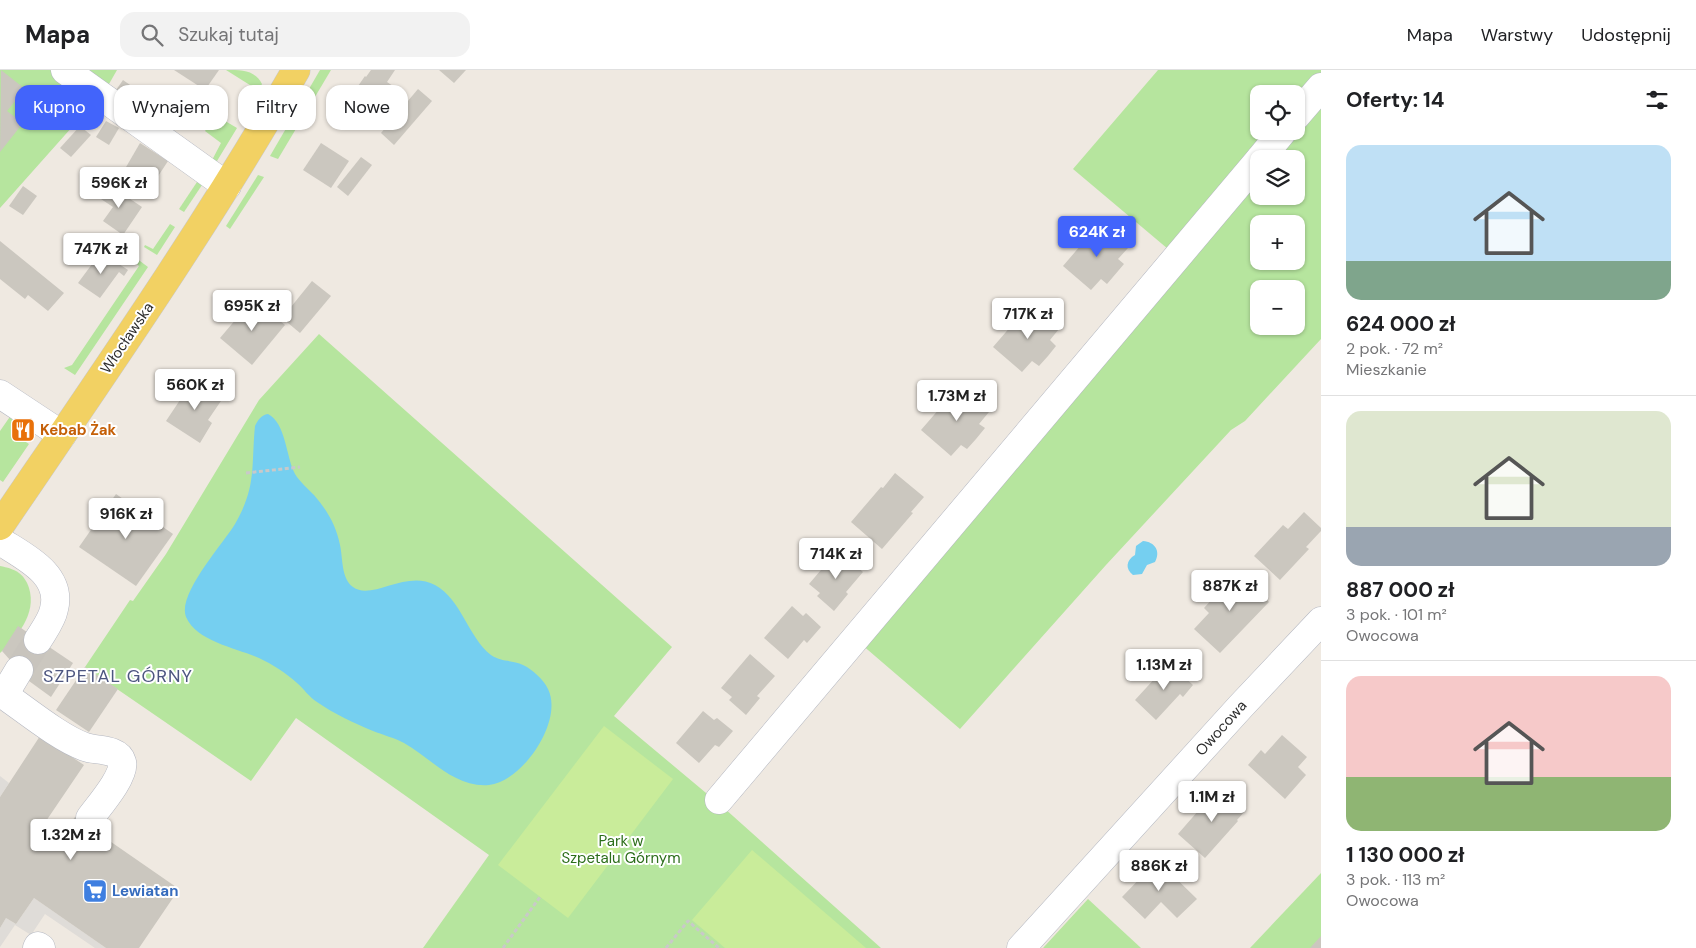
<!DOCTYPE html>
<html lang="pl">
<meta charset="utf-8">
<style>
:root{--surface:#fff;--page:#f2f2f2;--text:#202124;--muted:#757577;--line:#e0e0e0;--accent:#4264fb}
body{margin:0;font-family:"DM Sans",sans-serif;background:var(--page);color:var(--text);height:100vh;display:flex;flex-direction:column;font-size:19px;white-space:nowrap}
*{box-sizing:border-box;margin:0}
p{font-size:16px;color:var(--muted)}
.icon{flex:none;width:28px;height:28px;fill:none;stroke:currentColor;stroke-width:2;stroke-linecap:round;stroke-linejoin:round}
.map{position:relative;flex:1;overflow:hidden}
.side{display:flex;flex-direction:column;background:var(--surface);width:375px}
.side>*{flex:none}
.hud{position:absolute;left:15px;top:15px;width:475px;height:45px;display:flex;gap:10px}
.fabs{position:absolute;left:1250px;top:15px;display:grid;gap:10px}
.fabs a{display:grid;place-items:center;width:55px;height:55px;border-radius:10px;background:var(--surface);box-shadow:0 1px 4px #0004;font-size:25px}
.price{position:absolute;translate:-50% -42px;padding:0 11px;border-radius:5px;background:#fff;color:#222;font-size:16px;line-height:32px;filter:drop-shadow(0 1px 2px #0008)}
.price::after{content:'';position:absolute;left:50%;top:30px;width:15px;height:11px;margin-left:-8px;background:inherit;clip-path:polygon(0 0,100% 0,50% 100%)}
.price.on{background:var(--accent);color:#fff}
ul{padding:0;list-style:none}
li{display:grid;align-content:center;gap:10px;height:265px;padding:0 25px}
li+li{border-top:1px solid var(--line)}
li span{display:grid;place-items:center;height:155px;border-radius:15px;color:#555}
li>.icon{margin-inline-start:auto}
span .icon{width:90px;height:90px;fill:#fffc;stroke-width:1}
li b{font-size:21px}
h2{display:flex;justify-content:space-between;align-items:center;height:60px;padding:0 25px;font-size:21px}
.chip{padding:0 18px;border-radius:15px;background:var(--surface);box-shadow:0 1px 4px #0004;font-size:18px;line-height:45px}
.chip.on{background:var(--accent);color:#fff}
header{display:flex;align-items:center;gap:30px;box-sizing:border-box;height:70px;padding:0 25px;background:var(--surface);border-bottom:1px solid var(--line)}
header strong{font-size:24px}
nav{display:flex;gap:28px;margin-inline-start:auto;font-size:18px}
.search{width:350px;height:45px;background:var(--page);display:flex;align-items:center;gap:12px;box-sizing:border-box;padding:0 18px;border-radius:15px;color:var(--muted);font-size:19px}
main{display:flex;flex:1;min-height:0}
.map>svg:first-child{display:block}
.green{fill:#b6e59e;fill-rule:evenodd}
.pitch{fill:#c9ec9a}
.plaza{fill:#dfdcd8}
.water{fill:#75cff0}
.building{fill:#cbc7bf}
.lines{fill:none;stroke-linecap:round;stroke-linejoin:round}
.minor-tunnel{stroke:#c8c4bd;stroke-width:28;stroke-dasharray:28 14;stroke-linecap:butt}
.minor-casing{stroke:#b4b7c1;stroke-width:29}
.major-casing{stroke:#c9c9c9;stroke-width:29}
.path{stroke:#c9c9c9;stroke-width:3;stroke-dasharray:4 2.5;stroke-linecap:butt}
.minor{stroke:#fff;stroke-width:28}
.major{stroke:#f2d163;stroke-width:28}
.labels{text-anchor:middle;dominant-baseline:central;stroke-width:4;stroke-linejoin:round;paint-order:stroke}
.street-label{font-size:15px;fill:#2e2e2e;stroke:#fff}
.food-label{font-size:15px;font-weight:bold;fill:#c56008;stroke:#fff;text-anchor:start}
.park-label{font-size:15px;fill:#2c6e1b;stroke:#fff}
.shop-label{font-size:15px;font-weight:bold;fill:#366cbe;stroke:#fff;text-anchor:start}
.quarter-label{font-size:18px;letter-spacing:1px;fill:#4d5680;stroke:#fff}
</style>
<header>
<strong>Mapa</strong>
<div class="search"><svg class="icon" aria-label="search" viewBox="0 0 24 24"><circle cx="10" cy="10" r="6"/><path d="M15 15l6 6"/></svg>Szukaj tutaj</div>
<nav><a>Mapa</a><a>Warstwy</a><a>Udostępnij</a></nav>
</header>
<main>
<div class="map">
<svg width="1321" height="878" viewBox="0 0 1321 878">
<rect width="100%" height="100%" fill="#efe9e1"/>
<g class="green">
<path d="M 0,0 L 50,0 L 80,21 L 85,36 L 89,38 L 0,138 Z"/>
<path d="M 76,0 L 117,0 L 105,21 Z"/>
<path d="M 226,0 C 242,0 255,0 262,14 L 248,40 L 243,36 L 253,17 Z"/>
<path d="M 320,0 L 331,0 L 278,89 L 270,86 Z"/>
<path d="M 1158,0 L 1321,0 L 1321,8 L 1296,35 L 1296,24 L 1259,24 L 1259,61 L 1273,61 L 1168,179 L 1073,99 Z"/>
<path d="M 1321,23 L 1321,269 L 1245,351 L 1231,360 L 1106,495 L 960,659 L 861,574 L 1259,97 L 1259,126 L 1296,126 L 1296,89 L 1266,89 L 1296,61 L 1296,53 ZM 1259,154 L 1296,154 L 1296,191 L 1259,191 ZM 1259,219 L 1296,219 L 1296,256 L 1259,256 Z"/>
<path d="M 215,45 L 237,58 L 217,91 L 210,94 L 221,73 L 205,61 Z"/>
<path d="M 258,105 L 264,107 L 230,159 L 226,156 Z"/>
<path d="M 199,109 L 204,112 L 184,142 L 179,139 Z"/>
<path d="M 170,154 L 175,157 L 157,185 L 144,177 L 145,175 L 153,179 Z"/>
<path d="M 136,188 L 148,197 L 75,305 L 64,298 L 72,295 L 139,196 L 134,191 Z"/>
<path d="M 319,264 L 672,577 L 614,646 L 724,738 L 881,878 L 423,878 L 489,785 L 296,648 L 251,711 L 85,597 L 130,530 L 133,531 L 166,484 L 259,330 Z"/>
<path d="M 16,338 L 25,344 L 12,363 L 29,374 L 3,412 L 0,410 L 0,361 Z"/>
<path d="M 0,496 C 15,499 24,503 29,518 C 37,544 17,567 0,583 Z"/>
<path d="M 1321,803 L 1321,878 L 1250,878 Z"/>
<path d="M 1088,829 L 1141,878 L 1043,878 Z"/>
</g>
<g class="pitch">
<path d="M 604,656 L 673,709 L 568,848 L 498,795 Z"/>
<path d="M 752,780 L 866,878 L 725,878 L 692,850 Z"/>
</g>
<g class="plaza">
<path d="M 0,706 L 9,713 L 0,727 Z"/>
<path d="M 34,828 L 106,878 L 95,878 L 45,844 L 31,865 L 15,855 L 0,877 L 0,858 L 6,848 L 16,854 Z"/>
</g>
<g class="water">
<path d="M 268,344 C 286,353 286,387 295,404 C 300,412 308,419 314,425 C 327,440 336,455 340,475 C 343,488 341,508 353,517 C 372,531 406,499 435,515 C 462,530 468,567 491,585 C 501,592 513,590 523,595 C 532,599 544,610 548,619 C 564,651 522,712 489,715 C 455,718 432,689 404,673 C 395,668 383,665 373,661 C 354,653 334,644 317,632 C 309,627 304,619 297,613 C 286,603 272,594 259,588 C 237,578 197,572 186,547 C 177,524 223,474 235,454 C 257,416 251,396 255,356 C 258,350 261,345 268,344 Z"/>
<path d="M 1143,471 C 1155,472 1161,481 1155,492 L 1147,495 L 1142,504 L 1133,505 C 1125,499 1126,490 1135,485 L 1136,476 Z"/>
</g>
<g class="building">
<path d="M 1,0 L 25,19 L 7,41 L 23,53 L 0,82 Z"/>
<path d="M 174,0 L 219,0 L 205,20 Z"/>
<path d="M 371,0 L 395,0 L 387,12 L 402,22 L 393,36 L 388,33 L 376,51 L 347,32 L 365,6 L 366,7 Z"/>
<path d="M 439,0 L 466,0 L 454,13 Z"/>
<path d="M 123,10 L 140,22 L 131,35 L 114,23 Z"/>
<path d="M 418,19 L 432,31 L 394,75 L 381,63 Z"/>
<path d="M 106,51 L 119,58 L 109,75 L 96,67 Z"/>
<path d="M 80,56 L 91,65 L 71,87 L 60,78 Z"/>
<path d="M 140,73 L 168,91 L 149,120 L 122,104 Z"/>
<path d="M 321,73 L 349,91 L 331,118 L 303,100 Z"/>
<path d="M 361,87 L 372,95 L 348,126 L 337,117 Z"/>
<path d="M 108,114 L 142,137 L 123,165 L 103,151 L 113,137 L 98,127 Z"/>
<path d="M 23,116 L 37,126 L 23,145 L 9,136 Z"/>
<path d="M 1099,154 L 1128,178 L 1118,189 L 1124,194 L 1107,214 L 1101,209 L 1091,220 L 1063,196 Z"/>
<path d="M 0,171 L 64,223 L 48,241 L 28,225 L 25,229 L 0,209 Z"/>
<path d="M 101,182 L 128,200 L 124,206 L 119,202 L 100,228 L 78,213 Z"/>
<path d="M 312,211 L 331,226 L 300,263 L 282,248 Z"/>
<path d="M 253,229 L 285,255 L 252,295 L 220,268 Z"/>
<path d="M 1030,234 L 1059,259 L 1050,270 L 1056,276 L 1048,286 L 1039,296 L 1032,291 L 1022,302 L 993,277 Z"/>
<path d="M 194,309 L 223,328 L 208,350 L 212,353 L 200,373 L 166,351 Z"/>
<path d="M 959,316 L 989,342 L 979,354 L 985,358 L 976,369 L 967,379 L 961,375 L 951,386 L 921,360 Z"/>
<path d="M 23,351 L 31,357 L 23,369 L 15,364 Z"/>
<path d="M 895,403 L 924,427 L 911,442 L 913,443 L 882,479 L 851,452 L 881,417 L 883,418 Z"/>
<path d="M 116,424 L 173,464 L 136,516 L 79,477 Z"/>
<path d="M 1304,442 L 1321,458 L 1321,461 L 1306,477 L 1309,479 L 1280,510 L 1254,486 L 1283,455 L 1288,459 Z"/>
<path d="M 838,480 L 863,502 L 846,522 L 848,524 L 834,541 L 817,526 L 820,523 L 809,514 Z"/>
<path d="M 1237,502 L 1269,532 L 1220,583 L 1194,559 L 1209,543 L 1204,538 Z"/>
<path d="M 792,536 L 803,546 L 806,543 L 821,557 L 807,573 L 804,570 L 788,589 L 764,568 Z"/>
<path d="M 18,556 L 73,593 L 51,627 L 29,611 L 2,581 Z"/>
<path d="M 750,584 L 775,606 L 757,626 L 760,628 L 746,645 L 729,630 L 732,627 L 721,618 Z"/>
<path d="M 1169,593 L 1193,615 L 1183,627 L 1180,624 L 1156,650 L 1135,630 Z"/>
<path d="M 85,597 L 118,619 L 89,662 L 56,640 Z"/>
<path d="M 703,641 L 714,650 L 717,648 L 733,661 L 719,677 L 715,675 L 699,693 L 676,673 Z"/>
<path d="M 1282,665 L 1307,687 L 1298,697 L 1306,705 L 1285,729 L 1248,695 L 1261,680 L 1265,684 Z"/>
<path d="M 40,666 L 84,695 L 42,757 L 59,769 L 75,747 L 179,819 L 139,878 L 106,878 L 34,828 L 16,854 L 6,848 L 0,858 L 0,727 Z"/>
<path d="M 1221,720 L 1245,741 L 1237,750 L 1238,751 L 1205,788 L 1178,764 L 1212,725 L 1214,727 Z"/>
<path d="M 1154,787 L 1197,829 L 1177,848 L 1161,832 L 1145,849 L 1122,827 L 1148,800 L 1144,797 Z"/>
<path d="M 1321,866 L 1321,878 L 1310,878 Z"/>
</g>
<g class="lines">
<path class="minor-tunnel" d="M 19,600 L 38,570"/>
<defs>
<g id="minor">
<path d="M 65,0 L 227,116"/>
<path d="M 1296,46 L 1321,17"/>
<path d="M 1260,89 L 1283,61"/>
<path d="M 0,324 L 62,365"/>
<path d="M 0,471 C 23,486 63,504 54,539 C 52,550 44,560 38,570"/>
<path d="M 0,625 L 4,625 L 19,600"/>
<path d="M 4,625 C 27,641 60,668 85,677 C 96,681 118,678 122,692 C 126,705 98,737 90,748"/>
<path d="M 719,730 L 1259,90"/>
<path d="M 37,878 L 38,876 L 41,878"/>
<path d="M 1021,878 L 1241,636 L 1321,551"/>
</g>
<path id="major" d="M 0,456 C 102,306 206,157 296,0"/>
</defs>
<use href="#minor" class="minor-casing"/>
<use href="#major" class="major-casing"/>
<g class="path">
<path d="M 246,403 L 300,397"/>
<path d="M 503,878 L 540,827"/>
<path d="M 666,878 L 688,851 L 719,878"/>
</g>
<use href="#minor" class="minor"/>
<use href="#major" class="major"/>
</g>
<defs>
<symbol id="restaurant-square" viewBox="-11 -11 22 22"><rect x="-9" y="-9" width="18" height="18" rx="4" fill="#e8710a" stroke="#fff"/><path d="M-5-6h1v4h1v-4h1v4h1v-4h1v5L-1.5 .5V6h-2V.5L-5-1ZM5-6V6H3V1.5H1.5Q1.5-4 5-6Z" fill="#fff"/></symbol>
<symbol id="supermarket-square" viewBox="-11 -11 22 22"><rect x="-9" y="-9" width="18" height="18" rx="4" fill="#3f7fe0" stroke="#fff"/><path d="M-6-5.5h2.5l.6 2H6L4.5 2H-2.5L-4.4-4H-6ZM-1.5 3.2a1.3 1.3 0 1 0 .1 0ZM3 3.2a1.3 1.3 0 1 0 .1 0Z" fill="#fff"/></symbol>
</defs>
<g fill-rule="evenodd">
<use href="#restaurant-square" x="9" y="346" width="28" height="28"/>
<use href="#supermarket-square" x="81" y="807" width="28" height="28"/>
</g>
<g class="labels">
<g class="street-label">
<text transform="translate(127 268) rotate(-56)">Włocławska</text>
<text transform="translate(1221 658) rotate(-48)">Owocowa</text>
</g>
<g class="food-label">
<text x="40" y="360">Kebab Żak</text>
</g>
<g class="park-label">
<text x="621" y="771">Park w<tspan x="621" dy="17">Szpetalu Górnym</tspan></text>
</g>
<g class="shop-label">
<text x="112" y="821">Lewiatan</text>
</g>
<g class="quarter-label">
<text x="118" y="606">SZPETAL GÓRNY</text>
</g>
</g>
</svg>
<div class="fabs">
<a><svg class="icon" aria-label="locate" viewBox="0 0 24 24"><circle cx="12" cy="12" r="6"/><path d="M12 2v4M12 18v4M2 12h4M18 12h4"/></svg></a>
<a><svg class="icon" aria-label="layers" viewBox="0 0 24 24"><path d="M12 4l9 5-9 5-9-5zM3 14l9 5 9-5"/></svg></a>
<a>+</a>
<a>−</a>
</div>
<b class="price" style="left:119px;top:139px">596K zł</b>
<b class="price on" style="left:1097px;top:188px">624K zł</b>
<b class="price" style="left:101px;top:205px">747K zł</b>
<b class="price" style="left:252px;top:262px">695K zł</b>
<b class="price" style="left:1028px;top:270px">717K zł</b>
<b class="price" style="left:195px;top:341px">560K zł</b>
<b class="price" style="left:957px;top:352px">1.73M zł</b>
<b class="price" style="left:126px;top:470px">916K zł</b>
<b class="price" style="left:836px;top:510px">714K zł</b>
<b class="price" style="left:1230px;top:542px">887K zł</b>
<b class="price" style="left:1164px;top:621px">1.13M zł</b>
<b class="price" style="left:1212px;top:753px">1.1M zł</b>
<b class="price" style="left:71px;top:791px">1.32M zł</b>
<b class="price" style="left:1159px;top:822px">886K zł</b>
<div class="hud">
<a class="chip on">Kupno</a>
<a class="chip">Wynajem</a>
<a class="chip">Filtry</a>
<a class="chip">Nowe</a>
</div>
</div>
<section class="side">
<h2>Oferty: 14<svg class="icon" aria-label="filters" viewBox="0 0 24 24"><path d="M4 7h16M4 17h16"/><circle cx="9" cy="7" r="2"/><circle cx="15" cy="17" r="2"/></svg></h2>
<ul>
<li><span style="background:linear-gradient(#bfe0f5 75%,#7fa58c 0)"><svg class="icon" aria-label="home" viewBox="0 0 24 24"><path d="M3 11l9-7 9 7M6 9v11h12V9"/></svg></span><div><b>624 000 zł</b><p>2 pok. · 72 m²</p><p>Mieszkanie</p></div></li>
<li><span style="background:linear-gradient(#dfe7d0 75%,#9aa5b1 0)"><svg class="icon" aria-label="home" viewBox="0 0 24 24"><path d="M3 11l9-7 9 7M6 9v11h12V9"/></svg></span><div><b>887 000 zł</b><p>3 pok. · 101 m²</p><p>Owocowa</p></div></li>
<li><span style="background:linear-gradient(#f6c9c9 65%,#8fb573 0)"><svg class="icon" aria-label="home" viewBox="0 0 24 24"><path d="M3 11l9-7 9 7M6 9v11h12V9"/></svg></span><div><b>1 130 000 zł</b><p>3 pok. · 113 m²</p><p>Owocowa</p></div></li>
</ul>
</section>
</main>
